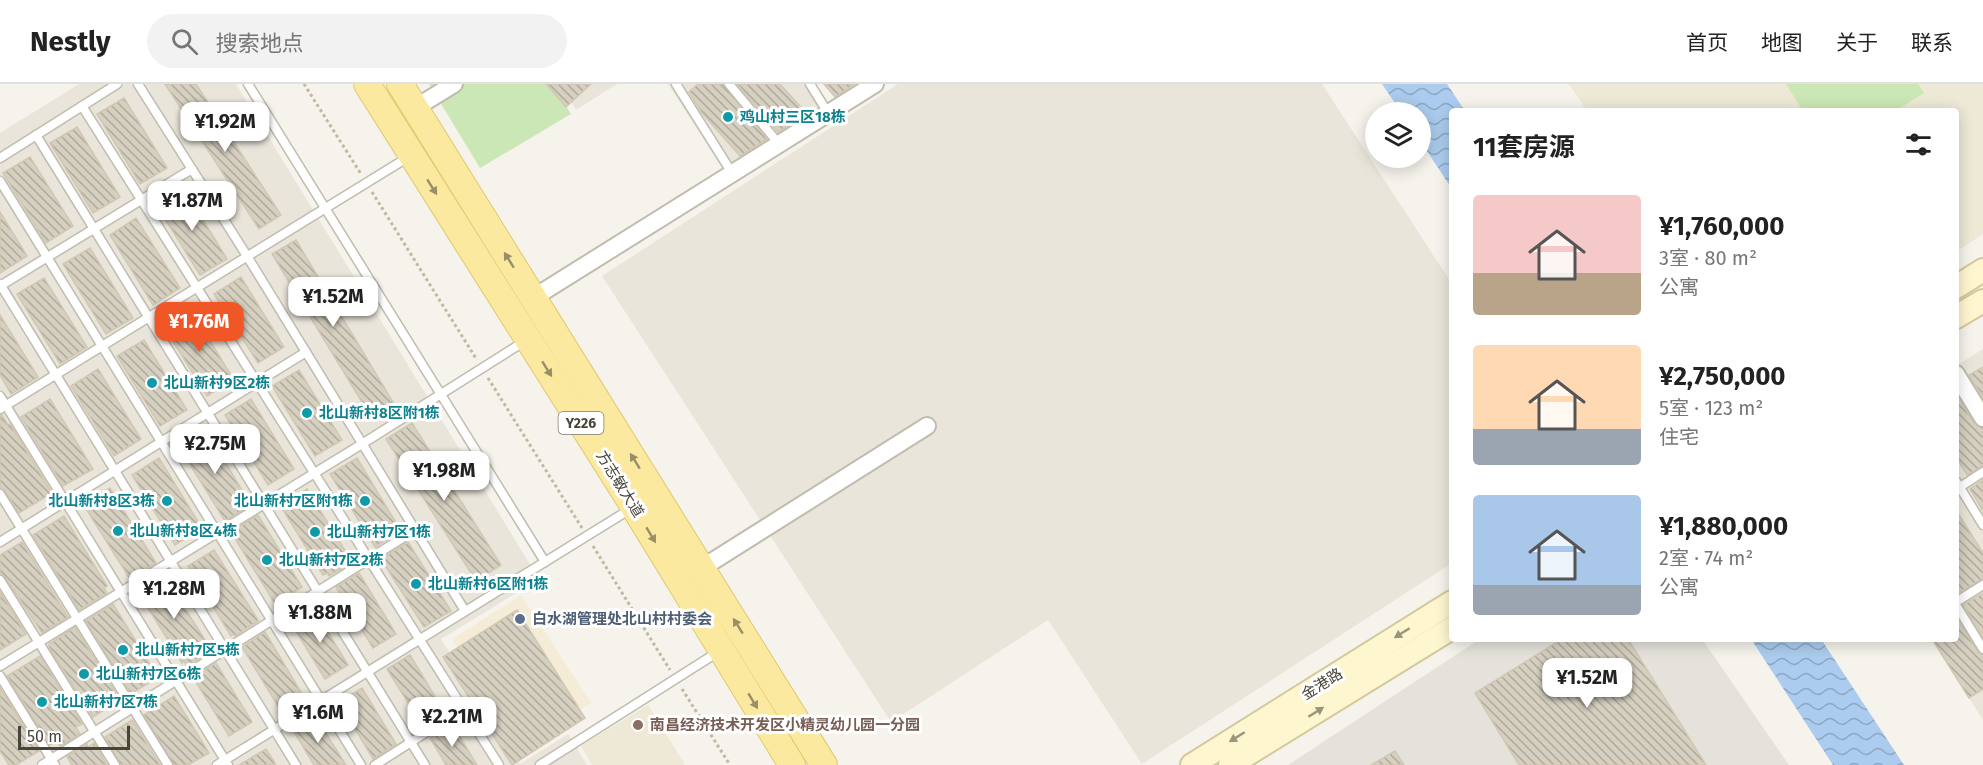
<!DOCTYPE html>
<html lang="zh">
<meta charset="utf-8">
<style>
:root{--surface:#fff;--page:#f2f2f2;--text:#222;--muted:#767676;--line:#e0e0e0;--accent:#f15726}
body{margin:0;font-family:"Fira Sans","Noto Sans SC",sans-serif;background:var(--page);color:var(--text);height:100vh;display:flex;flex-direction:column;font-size:22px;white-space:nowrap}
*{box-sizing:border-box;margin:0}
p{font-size:20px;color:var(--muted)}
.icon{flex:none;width:33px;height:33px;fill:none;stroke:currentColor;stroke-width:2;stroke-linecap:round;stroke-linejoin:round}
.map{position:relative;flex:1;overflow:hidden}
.panel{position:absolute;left:1449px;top:24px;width:510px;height:534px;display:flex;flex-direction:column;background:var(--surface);border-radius:6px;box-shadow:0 3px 15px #0003}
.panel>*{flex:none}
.buttons{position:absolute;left:1365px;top:18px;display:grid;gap:12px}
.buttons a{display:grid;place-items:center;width:66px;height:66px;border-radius:50%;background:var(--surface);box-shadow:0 3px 15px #0003;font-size:30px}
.scale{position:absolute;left:18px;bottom:15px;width:112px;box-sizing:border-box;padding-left:6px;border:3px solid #494439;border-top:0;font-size:16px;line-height:21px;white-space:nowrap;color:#494439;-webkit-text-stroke:4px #fff;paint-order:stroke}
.price{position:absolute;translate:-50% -51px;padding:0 14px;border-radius:12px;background:#fff;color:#222;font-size:20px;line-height:39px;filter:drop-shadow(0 2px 3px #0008)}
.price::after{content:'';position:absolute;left:50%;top:36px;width:18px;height:14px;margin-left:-9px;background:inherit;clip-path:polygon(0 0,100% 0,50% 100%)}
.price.selected{background:var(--accent);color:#fff}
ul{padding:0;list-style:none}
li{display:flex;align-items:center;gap:18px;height:150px;padding:0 24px}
li span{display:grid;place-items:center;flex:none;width:168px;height:120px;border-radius:6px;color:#555}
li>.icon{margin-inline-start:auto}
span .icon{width:72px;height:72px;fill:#fffc;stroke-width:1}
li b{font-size:26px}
h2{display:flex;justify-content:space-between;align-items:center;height:72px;padding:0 24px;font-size:26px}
header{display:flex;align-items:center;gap:36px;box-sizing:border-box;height:84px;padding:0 30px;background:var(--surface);border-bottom:2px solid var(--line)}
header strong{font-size:28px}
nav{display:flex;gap:33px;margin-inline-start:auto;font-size:21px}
.search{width:420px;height:54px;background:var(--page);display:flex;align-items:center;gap:15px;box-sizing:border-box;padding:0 21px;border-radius:33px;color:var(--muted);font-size:22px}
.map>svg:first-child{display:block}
.residential{fill:#e9e5da}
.commercial{fill:#f5ecd8}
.industrial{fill:#e5e2dc}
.education{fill:#ede9d6}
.green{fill:#cce7b6}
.water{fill:url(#water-waves)}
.building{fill:url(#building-back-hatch);stroke:#d1c8b4;stroke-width:1.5}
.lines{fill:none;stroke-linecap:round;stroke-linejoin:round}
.lane-casing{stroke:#c0bcae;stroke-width:11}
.street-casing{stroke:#c0bcae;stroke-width:20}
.secondary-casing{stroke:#d3c99d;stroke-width:26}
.primary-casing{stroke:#e0c86e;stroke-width:28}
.path{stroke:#c2b9a0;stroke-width:3;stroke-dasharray:3 3;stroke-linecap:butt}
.lane{stroke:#fff;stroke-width:8}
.street{stroke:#fff;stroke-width:16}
.secondary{stroke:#fdf6ce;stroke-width:22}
.primary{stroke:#fae99f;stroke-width:26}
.oneway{fill:#998e67}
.oneway2{fill:#9a947c}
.culture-dot{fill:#0f9aa8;stroke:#fff;stroke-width:2}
.service-dot{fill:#5c6f8a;stroke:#fff;stroke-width:2}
.education-dot{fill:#8d6e63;stroke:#fff;stroke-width:2}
.labels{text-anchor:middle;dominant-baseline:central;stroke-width:6;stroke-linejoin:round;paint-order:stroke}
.shield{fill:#fff;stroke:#807c74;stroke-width:1.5}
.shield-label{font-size:14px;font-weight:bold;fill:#494439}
.culture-label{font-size:15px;font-weight:bold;fill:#0d838f;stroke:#fff;text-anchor:start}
.street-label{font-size:15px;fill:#494439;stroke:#fff}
.service-label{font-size:15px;font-weight:bold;fill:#4e5e75;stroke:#fff;text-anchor:start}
.education-label{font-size:15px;font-weight:bold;fill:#785e54;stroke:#fff;text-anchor:start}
</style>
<header>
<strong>Nestly</strong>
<div class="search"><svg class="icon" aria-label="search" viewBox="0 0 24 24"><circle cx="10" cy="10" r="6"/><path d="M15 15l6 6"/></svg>搜索地点</div>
<nav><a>首页</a><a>地图</a><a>关于</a><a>联系</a></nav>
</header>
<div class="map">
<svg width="1983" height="681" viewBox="0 0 1983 681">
<defs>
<pattern id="water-waves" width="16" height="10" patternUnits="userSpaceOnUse" patternTransform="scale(1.5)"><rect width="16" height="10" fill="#abccee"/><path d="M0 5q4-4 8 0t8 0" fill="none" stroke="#8da7c2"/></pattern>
<pattern id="building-back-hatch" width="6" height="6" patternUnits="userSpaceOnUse" patternTransform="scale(1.5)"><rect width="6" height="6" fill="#d6d0c1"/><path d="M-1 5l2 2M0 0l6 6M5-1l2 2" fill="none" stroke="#b0aa9e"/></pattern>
</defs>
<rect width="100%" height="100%" fill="#f5f3eb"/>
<g class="residential">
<path d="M 79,0 L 236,0 L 539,495 L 441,555 L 520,680 L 568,650 L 587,681 L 0,681 L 0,49 Z"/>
<path d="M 560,0 L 617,0 L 576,26 Z"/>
<path d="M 668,0 L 808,0 L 823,24 L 724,87 Z"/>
<path d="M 898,0 L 1322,0 L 1452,200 L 1452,479 L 1142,680 L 1048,536 L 891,638 L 602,192 Z"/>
<path d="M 1983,265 L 1983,636 L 1932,555 L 1956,555 L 1956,282 Z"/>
</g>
<path class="commercial" d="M 521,511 L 591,619 L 522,664 L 452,555 Z"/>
<path class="industrial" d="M 1480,555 L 1702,555 L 1789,681 L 1288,681 Z"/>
<g class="education">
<path d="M 1569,0 L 1983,0 L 1983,150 L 1956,168 L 1956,27 L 1587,27 Z"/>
<path d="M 648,621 L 685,681 L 592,681 L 581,662 Z"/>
</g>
<g class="green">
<path d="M 429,0 L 552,0 L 571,30 L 480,84 Z"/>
<path d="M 1786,0 L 1918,0 L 1924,9 L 1895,27 L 1803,27 Z"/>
</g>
<g class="water">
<path d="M 1382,0 L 1447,0 L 1465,27 L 1452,27 L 1452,105 L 1421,58 L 1420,28 L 1401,28 Z"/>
<path d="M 1751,555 L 1821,555 L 1904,681 L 1833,681 Z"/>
</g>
<g class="building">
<path d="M 165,0 L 196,0 L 281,131 L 259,145 Z"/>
<path d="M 546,0 L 591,0 L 566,23 Z"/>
<path d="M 698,0 L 723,0 L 767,55 L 740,72 L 702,29 L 689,8 Z"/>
<path d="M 737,0 L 780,0 L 807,30 L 778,48 Z"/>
<path d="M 824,0 L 854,0 L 835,13 Z"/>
<path d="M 124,14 L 167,84 L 140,100 L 97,30 Z"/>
<path d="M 77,43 L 120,113 L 93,129 L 50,59 Z"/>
<path d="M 30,73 L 73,142 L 46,159 L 3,89 Z"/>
<path d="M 184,105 L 227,175 L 200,191 L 157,122 Z"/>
<path d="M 0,128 L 27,172 L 0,189 Z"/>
<path d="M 136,134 L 180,204 L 153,221 L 110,151 Z"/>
<path d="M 296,156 L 394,320 L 371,333 L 272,170 Z"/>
<path d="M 90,164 L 133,234 L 106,250 L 63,180 Z"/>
<path d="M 241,193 L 284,263 L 258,279 L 214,210 Z"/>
<path d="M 44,194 L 87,263 L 60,280 L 17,210 Z"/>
<path d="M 191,226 L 234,296 L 207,312 L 164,243 Z"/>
<path d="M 0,231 L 38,293 L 11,310 L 0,291 Z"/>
<path d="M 144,256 L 187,326 L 160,342 L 117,272 Z"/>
<path d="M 1983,283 L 1983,314 L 1969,291 Z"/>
<path d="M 98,285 L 141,355 L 114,372 L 71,302 Z"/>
<path d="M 299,286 L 342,356 L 315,372 L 272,302 Z"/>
<path d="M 1956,310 L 1974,339 L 1983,344 L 1983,382 L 1967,391 L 1956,373 Z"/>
<path d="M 50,315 L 93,385 L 63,402 L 21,333 Z"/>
<path d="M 251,315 L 294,385 L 268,401 L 225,331 Z"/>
<path d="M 0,331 L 2,331 L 8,341 L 10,340 L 52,409 L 19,429 L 5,407 L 0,404 Z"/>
<path d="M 412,339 L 501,481 L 476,497 L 386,355 Z"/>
<path d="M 205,345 L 251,421 L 225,437 L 178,361 Z"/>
<path d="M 159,374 L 202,444 L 175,461 L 132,391 Z"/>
<path d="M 357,374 L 401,447 L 375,463 L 330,390 Z"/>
<path d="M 1983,396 L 1983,427 L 1970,405 Z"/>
<path d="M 110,404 L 156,479 L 130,495 L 83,420 Z"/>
<path d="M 307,405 L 352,478 L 329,492 L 327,489 L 323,491 L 280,421 Z"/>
<path d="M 1956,426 L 1983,469 L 1983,495 L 1956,510 Z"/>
<path d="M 258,431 L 302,503 L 275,520 L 231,448 Z"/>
<path d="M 64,432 L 107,502 L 104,504 L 107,509 L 79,526 L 33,451 Z"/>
<path d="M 22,458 L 68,533 L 42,549 L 5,493 L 0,490 L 0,471 Z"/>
<path d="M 408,458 L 451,527 L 424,543 L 381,475 Z"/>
<path d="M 214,466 L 258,536 L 258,537 L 235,552 L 234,550 L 231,552 L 188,482 Z"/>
<path d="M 359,489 L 396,550 L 373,564 L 336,503 Z"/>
<path d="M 163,490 L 209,562 L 207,563 L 209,568 L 187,582 L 184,577 L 182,579 L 137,506 Z"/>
<path d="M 0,508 L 26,550 L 0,566 Z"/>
<path d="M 1983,509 L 1983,553 L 1963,521 Z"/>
<path d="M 113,520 L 158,593 L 131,610 L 86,537 Z"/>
<path d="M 314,525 L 348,581 L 325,595 L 291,539 Z"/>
<path d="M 517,526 L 585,634 L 512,681 L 443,573 Z"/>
<path d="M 1956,533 L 1978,568 L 1983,571 L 1983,605 L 1969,614 L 1932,555 L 1956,555 Z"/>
<path d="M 75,543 L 120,616 L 93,633 L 49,563 L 49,560 Z"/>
<path d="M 265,548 L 302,610 L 279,624 L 242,563 Z"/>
<path d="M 1562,555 L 1628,555 L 1706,681 L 1519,681 L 1475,609 Z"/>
<path d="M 410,571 L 445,629 L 423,643 L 387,585 Z"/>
<path d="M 40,572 L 82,640 L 76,643 L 80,650 L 60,662 L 57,657 L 50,661 L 7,592 Z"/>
<path d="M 216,579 L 252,638 L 229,652 L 193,593 Z"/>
<path d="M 0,604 L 39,667 L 16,681 L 9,681 L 0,667 Z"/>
<path d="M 362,604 L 396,660 L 373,675 L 339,618 Z"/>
<path d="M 174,612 L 209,669 L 188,681 L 174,681 L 144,631 Z"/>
<path d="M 315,632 L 346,681 L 314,681 L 293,646 Z"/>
<path d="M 132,636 L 133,637 L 160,681 L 121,681 L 105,653 Z"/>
<path d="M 452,640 L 477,681 L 446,681 L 430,654 Z"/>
<path d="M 94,659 L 107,681 L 72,681 L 67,673 L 87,660 L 88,663 Z"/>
<path d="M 266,665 L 276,681 L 239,681 Z"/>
<path d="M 1395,667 L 1404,681 L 1371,681 Z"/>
</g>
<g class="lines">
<defs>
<g id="lane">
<path d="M 138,0 L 247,172 L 465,527"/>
<path d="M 248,0 L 545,478"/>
<path d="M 676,0 L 732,89"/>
<path d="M 729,0 L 779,60"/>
<path d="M 810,0 L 828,29"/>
<path d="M 82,22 L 499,681"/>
<path d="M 36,51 L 425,681"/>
<path d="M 0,74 L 117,0"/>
<path d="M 0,97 L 361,681"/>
<path d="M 0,200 L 296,681"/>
<path d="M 0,202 L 192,85"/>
<path d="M 0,312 L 228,681"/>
<path d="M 0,325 L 410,72"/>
<path d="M 1956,397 L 1983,441"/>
<path d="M 1960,403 L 1983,388"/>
<path d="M 0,410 L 168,681"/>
<path d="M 0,458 L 306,268"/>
<path d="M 0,496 L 115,681"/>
<path d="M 1956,518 L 1983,501"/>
<path d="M 1956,521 L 1983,565"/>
<path d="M 0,582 L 362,360 L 525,257"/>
<path d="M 0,592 L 55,681"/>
<path d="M 42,681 L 415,446"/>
<path d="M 217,681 L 632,424"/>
<path d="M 375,681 L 463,625"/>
<path d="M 540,681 L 718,568"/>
</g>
<g id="street">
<path d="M 415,24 L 454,0"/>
<path d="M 533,214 L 875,0"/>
<path d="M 1956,290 L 1983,334"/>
<path d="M 702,484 L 927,342"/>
</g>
<g id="secondary">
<path d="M 1956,203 L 1983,186"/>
<path d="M 1956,233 L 1983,217"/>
<path d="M 1192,681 L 1452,518"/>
<path d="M 1230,681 L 1452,544"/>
</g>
<g id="primary">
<path d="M 367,0 L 634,423 L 792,681"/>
<path d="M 400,0 L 824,681"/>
</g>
</defs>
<use href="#lane" class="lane-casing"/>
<use href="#street" class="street-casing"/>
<use href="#secondary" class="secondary-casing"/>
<use href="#primary" class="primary-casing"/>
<g class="path">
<path d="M 304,0 L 361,90"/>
<path d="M 372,108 L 477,276"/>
<path d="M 488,294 L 582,444"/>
<path d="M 593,462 L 670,586"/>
<path d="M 682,605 L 730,681"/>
</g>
<use href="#lane" class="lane"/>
<use href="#street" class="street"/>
<use href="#secondary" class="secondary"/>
<use href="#primary" class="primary"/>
</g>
<defs><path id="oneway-solid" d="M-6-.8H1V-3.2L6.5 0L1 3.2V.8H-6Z" transform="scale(1.5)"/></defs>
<g class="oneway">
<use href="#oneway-solid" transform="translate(432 103) rotate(58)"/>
<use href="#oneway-solid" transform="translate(509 176) rotate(-122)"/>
<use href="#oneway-solid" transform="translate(547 285) rotate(58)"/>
<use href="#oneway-solid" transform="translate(635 377) rotate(-122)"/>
<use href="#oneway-solid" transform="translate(651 451) rotate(59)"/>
<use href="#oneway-solid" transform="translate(738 542) rotate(-122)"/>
<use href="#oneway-solid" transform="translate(753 617) rotate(59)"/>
</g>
<g class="oneway2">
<use href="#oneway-solid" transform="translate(1402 549) rotate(148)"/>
<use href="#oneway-solid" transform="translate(1316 628) rotate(-32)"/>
<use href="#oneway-solid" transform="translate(1237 653) rotate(148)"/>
</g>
<g class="culture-dot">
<circle cx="728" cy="33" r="6"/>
<circle cx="152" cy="299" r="6"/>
<circle cx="307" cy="329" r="6"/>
<circle cx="167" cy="417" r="6"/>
<circle cx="365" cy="417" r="6"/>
<circle cx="118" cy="447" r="6"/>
<circle cx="315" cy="448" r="6"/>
<circle cx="267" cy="476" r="6"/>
<circle cx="416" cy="500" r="6"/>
<circle cx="123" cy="566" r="6"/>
<circle cx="84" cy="590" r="6"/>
<circle cx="42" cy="618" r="6"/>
</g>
<circle class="service-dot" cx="520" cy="535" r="6"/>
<circle class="education-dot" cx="638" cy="641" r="6"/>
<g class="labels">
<rect class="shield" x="558.5" y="328" width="45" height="22" rx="4.5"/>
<g class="shield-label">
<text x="581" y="339">Y226</text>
</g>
<g class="culture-label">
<text x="740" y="33">鸡山村三区18栋</text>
<text x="164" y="299">北山新村9区2栋</text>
<text x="319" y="329">北山新村8区附1栋</text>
<text x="155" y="417" text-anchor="end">北山新村8区3栋</text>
<text x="353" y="417" text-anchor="end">北山新村7区附1栋</text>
<text x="130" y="447">北山新村8区4栋</text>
<text x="327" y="448">北山新村7区1栋</text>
<text x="279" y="476">北山新村7区2栋</text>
<text x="428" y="500">北山新村6区附1栋</text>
<text x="135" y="566">北山新村7区5栋</text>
<text x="96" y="590">北山新村7区6栋</text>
<text x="54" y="618">北山新村7区7栋</text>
</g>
<g class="street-label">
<text transform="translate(620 400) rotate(58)">方志敏大道</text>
<text transform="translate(1322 600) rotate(-32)">金港路</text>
</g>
<g class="service-label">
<text x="532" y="535">白水湖管理处北山村村委会</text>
</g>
<g class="education-label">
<text x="650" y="641">南昌经济技术开发区小精灵幼儿园一分园</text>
</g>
</g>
</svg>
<div class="buttons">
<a><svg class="icon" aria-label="layers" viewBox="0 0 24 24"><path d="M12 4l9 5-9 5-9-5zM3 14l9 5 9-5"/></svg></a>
</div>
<div class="scale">50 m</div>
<b class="price" style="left:225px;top:69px">¥1.92M</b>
<b class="price" style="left:192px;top:148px">¥1.87M</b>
<b class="price" style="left:333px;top:244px">¥1.52M</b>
<b class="price selected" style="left:199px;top:269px">¥1.76M</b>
<b class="price" style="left:215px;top:391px">¥2.75M</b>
<b class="price" style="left:444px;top:418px">¥1.98M</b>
<b class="price" style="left:174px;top:536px">¥1.28M</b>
<b class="price" style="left:320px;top:560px">¥1.88M</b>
<b class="price" style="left:1587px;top:625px">¥1.52M</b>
<b class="price" style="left:318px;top:660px">¥1.6M</b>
<b class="price" style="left:452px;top:664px">¥2.21M</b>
<section class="panel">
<h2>11套房源<svg class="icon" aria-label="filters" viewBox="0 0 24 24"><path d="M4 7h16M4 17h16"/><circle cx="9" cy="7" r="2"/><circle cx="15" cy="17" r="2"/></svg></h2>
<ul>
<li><span style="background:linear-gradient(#f6c9c9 65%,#b9a48a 0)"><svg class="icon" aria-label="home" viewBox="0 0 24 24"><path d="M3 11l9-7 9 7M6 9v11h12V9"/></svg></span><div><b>¥1,760,000</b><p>3室 · 80 m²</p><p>公寓</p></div></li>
<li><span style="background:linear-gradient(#ffd9b3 70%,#9aa5b1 0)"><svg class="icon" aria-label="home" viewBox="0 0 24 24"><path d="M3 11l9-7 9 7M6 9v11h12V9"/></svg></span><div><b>¥2,750,000</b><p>5室 · 123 m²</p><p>住宅</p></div></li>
<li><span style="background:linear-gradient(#a9c7e8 75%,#9aa5b1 0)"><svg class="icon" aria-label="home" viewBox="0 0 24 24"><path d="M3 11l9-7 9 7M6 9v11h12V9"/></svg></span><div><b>¥1,880,000</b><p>2室 · 74 m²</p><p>公寓</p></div></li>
</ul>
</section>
</div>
